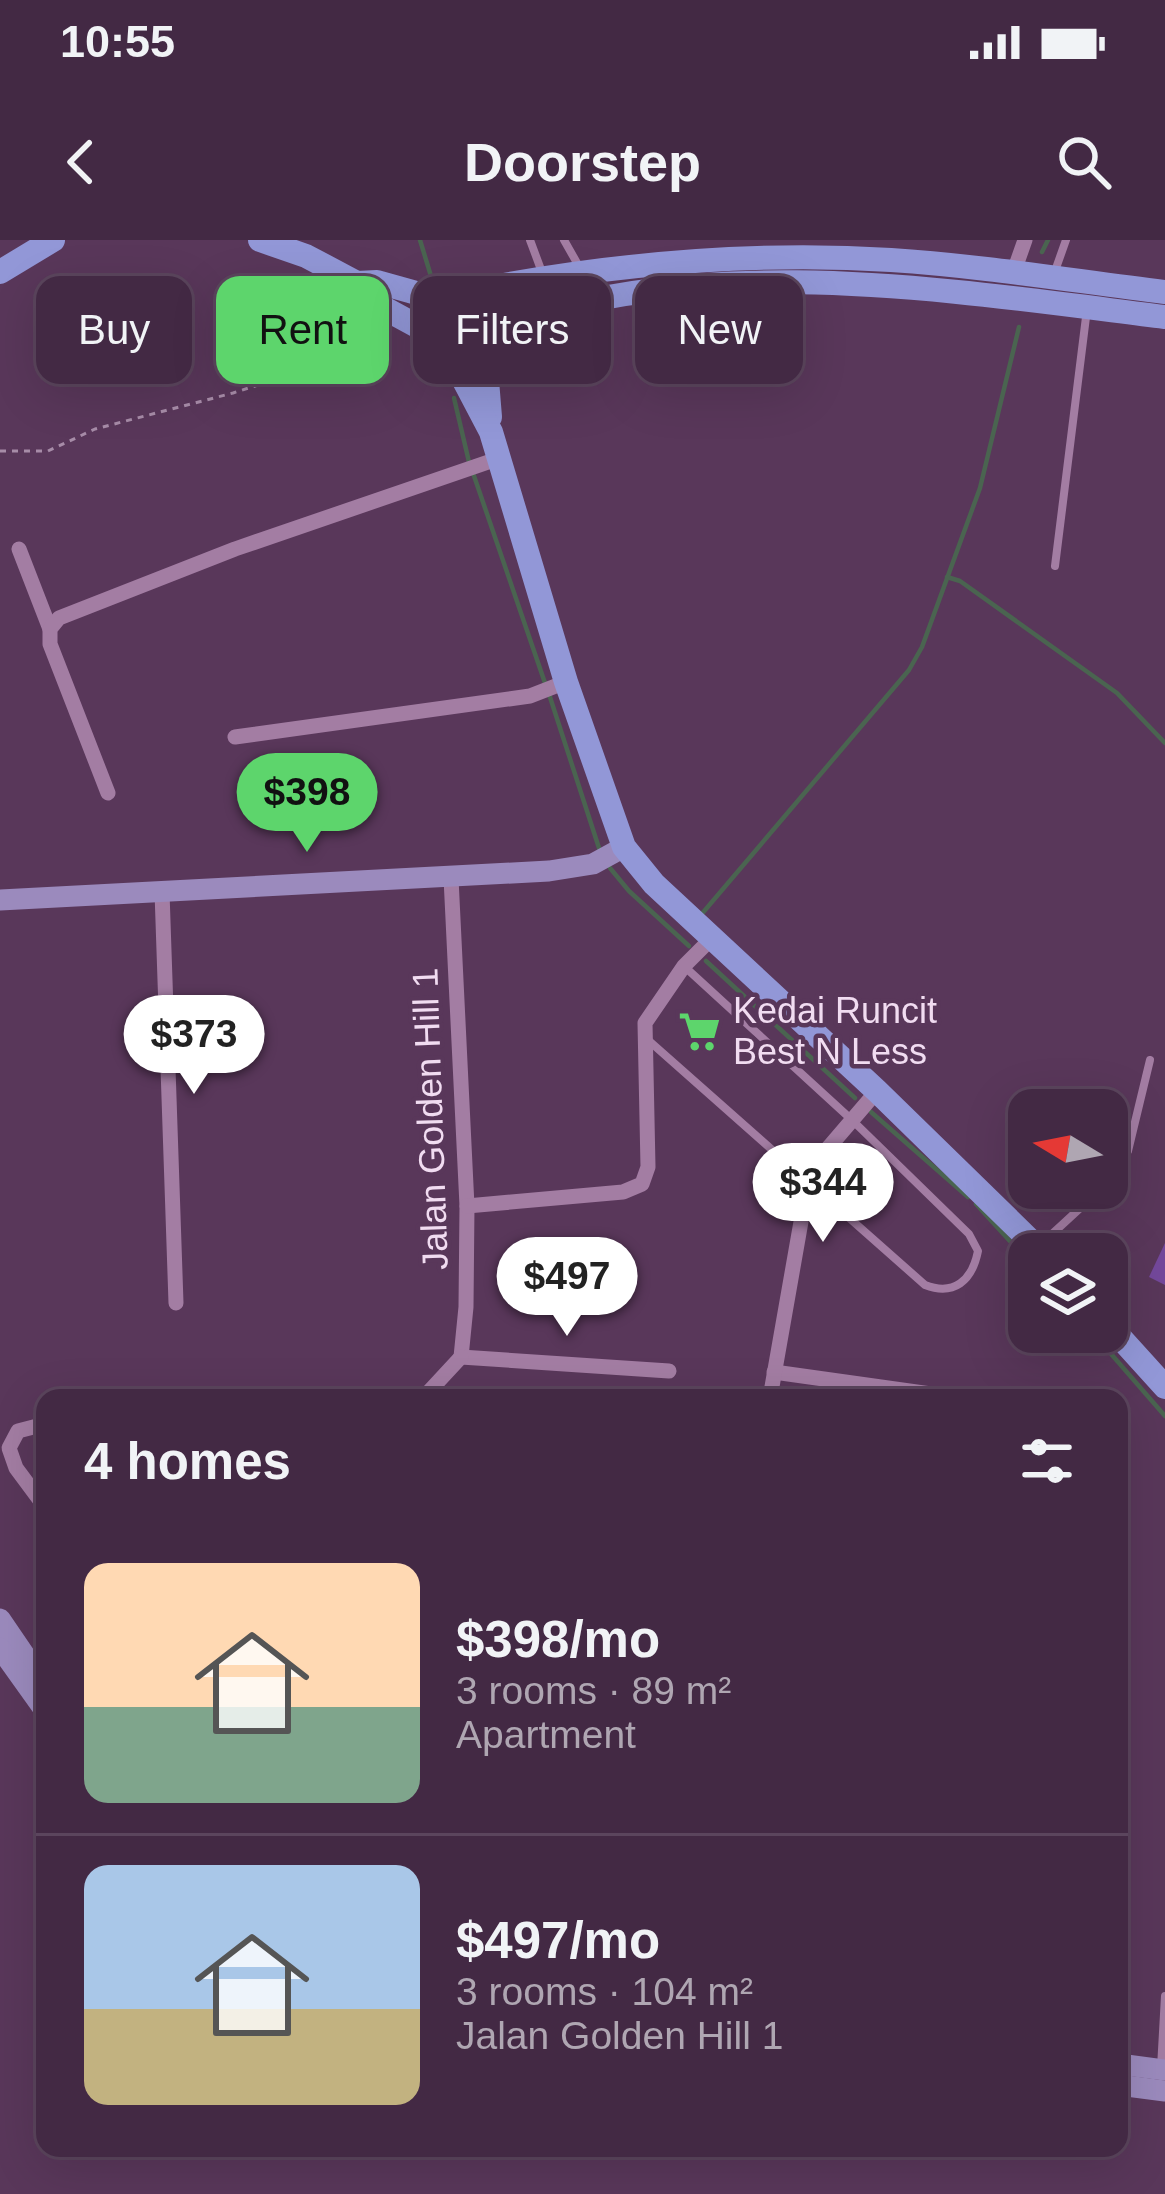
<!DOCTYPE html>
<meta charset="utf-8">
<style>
:root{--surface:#432944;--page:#4d354f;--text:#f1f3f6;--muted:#afa6b2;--line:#5b455d;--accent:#5dd56c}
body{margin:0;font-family:Arial,sans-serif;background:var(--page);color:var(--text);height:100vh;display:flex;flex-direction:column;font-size:45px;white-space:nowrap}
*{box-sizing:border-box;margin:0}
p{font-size:39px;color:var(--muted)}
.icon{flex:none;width:66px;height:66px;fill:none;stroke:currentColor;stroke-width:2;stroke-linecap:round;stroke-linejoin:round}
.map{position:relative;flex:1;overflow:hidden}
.details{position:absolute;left:36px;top:1149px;width:1092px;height:768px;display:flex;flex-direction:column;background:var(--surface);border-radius:24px;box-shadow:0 12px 48px #0002,0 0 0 3px var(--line)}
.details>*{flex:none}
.hud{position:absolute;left:36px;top:36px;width:1095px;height:108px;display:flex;gap:24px}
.needle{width:78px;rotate:280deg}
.buttons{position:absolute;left:1008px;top:849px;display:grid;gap:24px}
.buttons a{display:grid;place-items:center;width:120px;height:120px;border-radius:24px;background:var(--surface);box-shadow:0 12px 48px #0002,0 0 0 3px var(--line);font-size:60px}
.price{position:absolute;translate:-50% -102px;padding:0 27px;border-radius:42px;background:#fff;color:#222;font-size:39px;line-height:78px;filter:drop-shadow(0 3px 6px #0008)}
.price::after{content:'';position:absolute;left:50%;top:72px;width:36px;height:27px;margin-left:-18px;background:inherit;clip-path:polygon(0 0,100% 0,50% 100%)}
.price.current{background:var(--accent);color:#111}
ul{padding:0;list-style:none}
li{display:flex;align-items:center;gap:36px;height:300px;padding:0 48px}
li+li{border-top:3px solid var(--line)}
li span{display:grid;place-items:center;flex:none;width:336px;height:240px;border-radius:24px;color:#555}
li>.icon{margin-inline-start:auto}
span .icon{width:144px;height:144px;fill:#fffc;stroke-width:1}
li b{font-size:51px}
h2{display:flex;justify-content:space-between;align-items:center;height:144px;padding:0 48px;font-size:51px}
.tag{padding:0 42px;border-radius:24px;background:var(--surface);box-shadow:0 12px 48px #0002,0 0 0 3px var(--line);font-size:42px;line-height:108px}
.tag.current{background:var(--accent);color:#111}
.status{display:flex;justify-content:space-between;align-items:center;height:84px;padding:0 60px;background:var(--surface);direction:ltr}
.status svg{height:33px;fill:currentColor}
header{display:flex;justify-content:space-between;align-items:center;height:156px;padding:0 48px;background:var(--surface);font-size:54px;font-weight:800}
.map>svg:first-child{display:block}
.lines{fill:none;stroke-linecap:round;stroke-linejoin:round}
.stream{stroke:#4a6450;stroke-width:4.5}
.building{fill:#73489b}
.path{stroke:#a78ca8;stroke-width:3;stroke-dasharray:6 6;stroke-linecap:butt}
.lane{stroke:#a37da3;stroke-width:8}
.street{stroke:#a37da3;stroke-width:15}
.secondary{stroke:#9b8abd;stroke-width:21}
.primary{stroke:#9297d7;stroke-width:24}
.labels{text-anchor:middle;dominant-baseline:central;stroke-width:9;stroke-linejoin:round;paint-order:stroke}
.poi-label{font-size:36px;fill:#f1dcf1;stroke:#59375a;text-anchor:start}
.street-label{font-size:36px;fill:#f1dcf1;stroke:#59375a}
</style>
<div class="status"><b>10:55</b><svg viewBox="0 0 49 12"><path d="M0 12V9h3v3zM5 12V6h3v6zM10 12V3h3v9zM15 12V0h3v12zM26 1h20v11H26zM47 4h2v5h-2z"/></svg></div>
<header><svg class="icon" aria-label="back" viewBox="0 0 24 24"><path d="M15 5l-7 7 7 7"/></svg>Doorstep<svg class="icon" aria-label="search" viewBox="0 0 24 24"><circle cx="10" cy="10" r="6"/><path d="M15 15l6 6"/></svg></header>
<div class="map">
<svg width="1165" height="1954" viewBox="0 0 1165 1954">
<rect width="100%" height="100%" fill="#59375a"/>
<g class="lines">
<g class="stream">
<path d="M 420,0 L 434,46"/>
<path d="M 1042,12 L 1048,0"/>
<path d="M 454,158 L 469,222"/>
<path d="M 473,233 L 545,443"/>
<path d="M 947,337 L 960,341 L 1117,453 L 1165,503"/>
<path d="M 549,454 L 599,608"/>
<path d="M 610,628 L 629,651 L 689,706"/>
<path d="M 700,676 L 909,430 L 922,407 L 980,248 L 1019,87"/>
<path d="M 706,721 L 855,858"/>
<path d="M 871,872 L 968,957"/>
<path d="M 976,964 L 1029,1022"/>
<path d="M 1092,1092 L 1165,1176"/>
</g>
</g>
<path class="building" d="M 1165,1003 L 1165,1045 L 1149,1037 Z"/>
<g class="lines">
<path class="path" d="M 0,211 L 48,211 L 95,189 L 233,153 L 349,116 L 369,104 L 375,87"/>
<g class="lane">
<path d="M 530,0 L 543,35"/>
<path d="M 564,0 L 581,30"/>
<path d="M 1055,31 L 1066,0"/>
<path d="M 1055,326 L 1087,69"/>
<path d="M 648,800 L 925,1045 C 954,1056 972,1041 978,1011 L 969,994 L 852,880 L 686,728"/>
<path d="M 1107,943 L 1128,911 L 1150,820"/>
<path d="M 1039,1006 L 1102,948"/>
<path d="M 1161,1828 L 1165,1756"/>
</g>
<g class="street">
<path d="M 1013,34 L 1025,0"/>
<path d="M 19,309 L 50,389"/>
<path d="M 235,497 L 530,456 L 566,442"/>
<path d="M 108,553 L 50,404 L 50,389 L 59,378 L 235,309 L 500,218"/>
<path d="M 451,638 L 467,966 L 466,1067 L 461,1117"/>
<path d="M 162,652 L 176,1063"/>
<path d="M 467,966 L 623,952 L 642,944 L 648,927 L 645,783 L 684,726 L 712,698"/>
<path d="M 461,1117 L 669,1131"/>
<path d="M 774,1132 L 945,1156"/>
<path d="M 259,1158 L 301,1154 L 317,1158"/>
<path d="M 423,1158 L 461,1117"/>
<path d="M 770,1158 L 808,942 L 817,921 L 877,851"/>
<path d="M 45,1184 L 18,1191 L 9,1208 L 16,1228 L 45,1267"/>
</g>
<g class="secondary">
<path d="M 0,660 L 549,631 L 593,624 L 624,607"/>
<path d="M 0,1379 L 45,1445"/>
<path d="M 0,1408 L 45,1471"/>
<path d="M 1119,1824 L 1165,1830"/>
<path d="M 1119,1845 L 1165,1851"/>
</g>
<g class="primary">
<path d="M 260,0 L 306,16 L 357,43 L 382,67 L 428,92"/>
<path d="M 0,32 L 53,0"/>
<path d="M 357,43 L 377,42 L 438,59"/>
<circle cx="457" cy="83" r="30"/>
<path d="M 461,53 C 602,25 747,11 891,20 C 983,26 1074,41 1165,52"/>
<path d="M 486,89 C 706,10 940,49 1165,77"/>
<path d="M 478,104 L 486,128 L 490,177"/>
<path d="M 449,112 L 491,192 L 566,442 L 624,607 L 654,644 L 877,851 L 1044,1014"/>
<path d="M 1107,1083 L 1165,1147"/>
</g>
</g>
<defs>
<symbol id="supermarket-bare" viewBox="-9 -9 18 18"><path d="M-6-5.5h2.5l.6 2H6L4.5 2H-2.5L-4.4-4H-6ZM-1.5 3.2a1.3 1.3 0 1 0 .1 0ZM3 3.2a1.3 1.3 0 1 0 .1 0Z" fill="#5dd56c" stroke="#59375a" stroke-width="2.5" paint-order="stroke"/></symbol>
</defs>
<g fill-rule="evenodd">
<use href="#supermarket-bare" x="670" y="762" width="59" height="59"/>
</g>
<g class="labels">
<g class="poi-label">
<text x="733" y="770">Kedai Runcit<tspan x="733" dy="41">Best N Less</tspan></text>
</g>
<g class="street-label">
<text transform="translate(430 879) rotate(-92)">Jalan Golden Hill 1</text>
</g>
</g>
</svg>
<div class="buttons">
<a><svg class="needle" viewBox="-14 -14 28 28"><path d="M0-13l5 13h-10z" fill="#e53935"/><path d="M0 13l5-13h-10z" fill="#afa6b2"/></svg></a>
<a><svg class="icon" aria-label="layers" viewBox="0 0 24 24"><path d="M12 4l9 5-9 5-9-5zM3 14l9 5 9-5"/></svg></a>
</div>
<b class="price current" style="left:307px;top:615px">$398</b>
<b class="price" style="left:194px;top:857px">$373</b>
<b class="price" style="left:823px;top:1005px">$344</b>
<b class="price" style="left:567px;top:1099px">$497</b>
<div class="hud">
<a class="tag">Buy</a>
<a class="tag current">Rent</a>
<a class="tag">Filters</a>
<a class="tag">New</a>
</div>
<section class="details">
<h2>4 homes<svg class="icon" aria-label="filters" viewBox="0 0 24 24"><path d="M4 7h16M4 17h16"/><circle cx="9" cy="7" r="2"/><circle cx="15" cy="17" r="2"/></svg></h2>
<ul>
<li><span style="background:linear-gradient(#ffd9b3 60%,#7fa58c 0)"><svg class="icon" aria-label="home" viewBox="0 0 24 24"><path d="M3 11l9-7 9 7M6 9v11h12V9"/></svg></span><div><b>$398/mo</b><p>3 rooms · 89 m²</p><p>Apartment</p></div></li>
<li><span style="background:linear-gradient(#a9c7e8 60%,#c2b280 0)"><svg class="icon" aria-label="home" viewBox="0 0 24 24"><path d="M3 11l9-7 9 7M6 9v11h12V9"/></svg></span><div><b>$497/mo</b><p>3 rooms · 104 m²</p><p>Jalan Golden Hill 1</p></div></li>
</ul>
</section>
</div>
